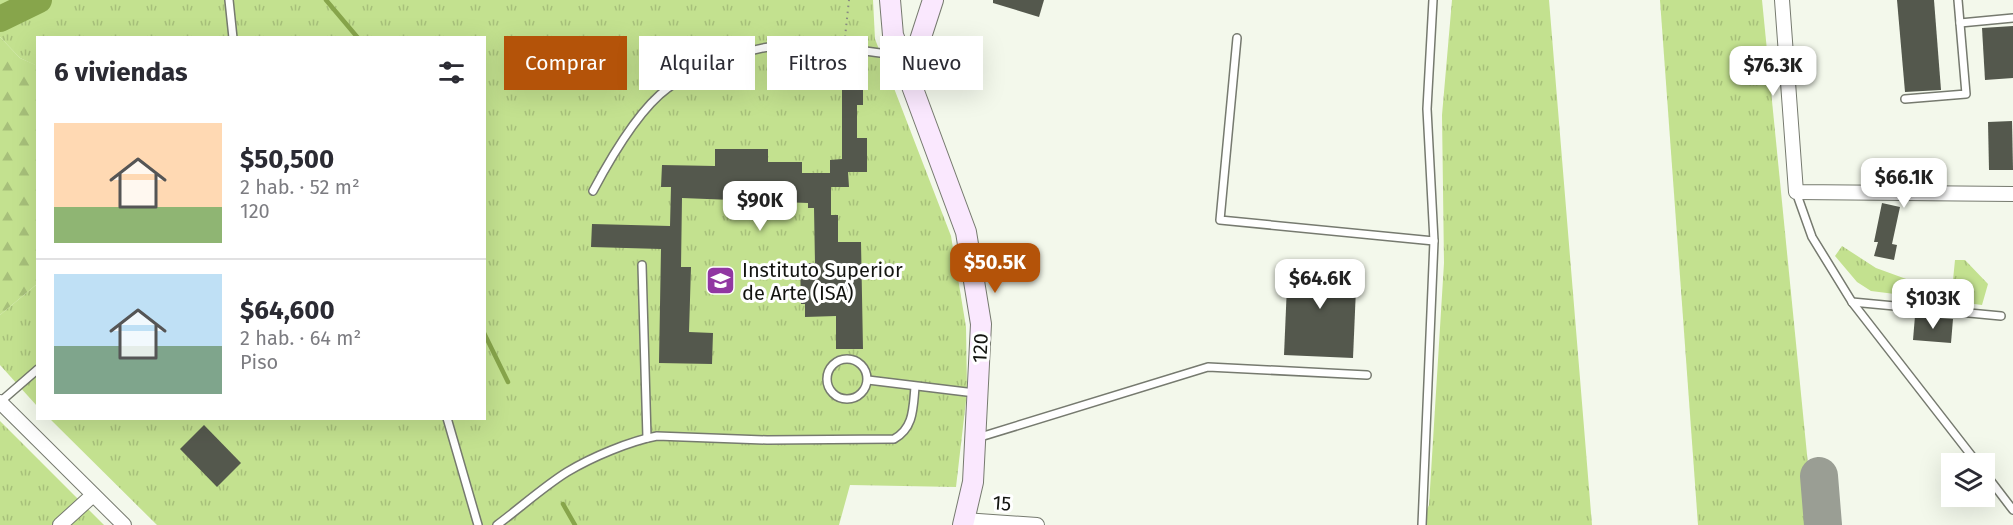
<!DOCTYPE html>
<html lang="es">
<meta charset="utf-8">
<style>
:root{--surface:#fff;--page:#f2f2f3;--text:#2b2b33;--muted:#7c7c81;--line:#e1e1e2;--accent:#b45309}
body{margin:0;font-family:"Fira Sans",sans-serif;background:var(--page);color:var(--text);height:100vh;display:flex;flex-direction:column;font-size:22px;white-space:nowrap}
*{box-sizing:border-box;margin:0}
p{font-size:20px;color:var(--muted)}
.icon{flex:none;width:33px;height:33px;fill:none;stroke:currentColor;stroke-width:2;stroke-linecap:round;stroke-linejoin:round}
.map{position:relative;flex:1;overflow:hidden}
.panel{position:absolute;left:36px;top:36px;width:450px;height:384px;display:flex;flex-direction:column;background:var(--surface);border-radius:0px;box-shadow:0 6px 24px #0002}
.panel>*{flex:none}
.hud{position:absolute;left:504px;top:36px;width:570px;height:54px;display:flex;gap:12px}
.controls{position:absolute;left:1941px;top:453px;display:grid;gap:12px}
.controls a{display:grid;place-items:center;width:54px;height:54px;border-radius:0px;background:var(--surface);box-shadow:0 6px 24px #0002;font-size:30px}
.price{position:absolute;translate:-50% -51px;padding:0 14px;border-radius:12px;background:#fff;color:#222;font-size:20px;line-height:39px;filter:drop-shadow(0 2px 3px #0008)}
.price::after{content:'';position:absolute;left:50%;top:36px;width:18px;height:14px;margin-left:-9px;background:inherit;clip-path:polygon(0 0,100% 0,50% 100%)}
.price.selected{background:var(--accent);color:#fff}
ul{padding:0;list-style:none}
li{display:flex;align-items:center;gap:18px;height:150px;padding:0 18px}
li+li{border-top:2px solid var(--line)}
li span{display:grid;place-items:center;flex:none;width:168px;height:120px;border-radius:0px;color:#555}
li>.icon{margin-inline-start:auto}
span .icon{width:72px;height:72px;fill:#fffc;stroke-width:1}
li b{font-size:26px}
h2{display:flex;justify-content:space-between;align-items:center;height:72px;padding:0 18px;font-size:26px}
.tag{padding:0 21px;border-radius:0px;background:var(--surface);box-shadow:0 6px 24px #0002;font-size:21px;line-height:54px}
.tag.selected{background:var(--accent);color:#fff}
.map>svg:first-child{display:block}
.grass{fill:url(#grass-tufts)}
.forest{fill:url(#forest-firs)}
.lines{fill:none;stroke-linecap:round;stroke-linejoin:round}
.stream{stroke:#87a54b;stroke-width:4.5}
.river{stroke:#87a54b;stroke-width:26}
.taxiway{stroke:#9a9e94;stroke-width:38}
.building{fill:#54584d}
.lane-casing{stroke:#767a6f;stroke-width:10}
.street-casing{stroke:#767a6f;stroke-width:16}
.secondary-casing{stroke:#767a6f;stroke-width:22}
.path{stroke:#888b82;stroke-width:2;stroke-dasharray:1.5 4.5;stroke-linecap:butt}
.lane{stroke:#fff;stroke-width:7}
.street{stroke:#fff;stroke-width:14}
.secondary{stroke:#fae8fe;stroke-width:20}
.labels{text-anchor:middle;dominant-baseline:central;stroke-width:6;stroke-linejoin:round;paint-order:stroke}
.poi-label{font-size:20px;fill:#131410;stroke:#fff;text-anchor:start}
.street-label{font-size:20px;fill:#131410;stroke:#fff}
</style>
<div class="map">
<svg width="2013" height="525" viewBox="0 0 2013 525">
<defs>
<pattern id="grass-tufts" width="24" height="20" patternUnits="userSpaceOnUse" patternTransform="scale(1.5)"><rect width="24" height="20" fill="#c3e18f"/><path d="M3 7l-1-3M5 7V3M7 7l1-3M15 17l-1-3M17 17v-4M19 17l1-3" fill="none" stroke="#a7c07a"/></pattern>
<pattern id="forest-firs" width="22" height="20" patternUnits="userSpaceOnUse" patternTransform="scale(1.5)"><rect width="22" height="20" fill="#c3e18f"/><path d="M5 1l3.5 6h-7zM16 11l3.5 6h-7z" fill="#a7c07a"/></pattern>
</defs>
<rect width="100%" height="100%" fill="#f3f8eb"/>
<g class="grass">
<path d="M 0,0 L 873,0 L 875,39 L 951,236 L 966,327 L 967,392 L 956,487 L 850,485 L 839,525 L 157,525 L 50,419 L 484,418 L 484,38 L 38,38 L 37,66 L 20,58 L 0,37 Z"/>
<path d="M 1452,0 L 1549,0 L 1592,525 L 1419,525 L 1429,505 L 1444,263 L 1442,115 Z"/>
<path d="M 1660,0 L 1762,0 L 1814,525 L 1698,525 Z"/>
<path d="M 1842,246 L 1876,268 L 1909,280 L 1952,290 L 1955,260 L 1965,260 L 1988,284 L 1982,305 L 1871,291 L 1857,282 L 1835,256 Z"/>
<path d="M 37,284 L 37,406 L 0,365 L 0,315 Z"/>
<path d="M 0,421 L 104,525 L 0,525 Z"/>
</g>
<path class="forest" d="M 0,37 L 20,58 L 38,66 L 37,284 L 0,315 Z"/>
<g class="lines">
<g class="stream">
<path d="M 326,0 L 358,38"/>
<path d="M 484,333 L 508,382"/>
<path d="M 563,504 L 575,525"/>
</g>
<path class="river" d="M 0,19 L 39,0"/>
<path class="taxiway" d="M 1819,476 L 1823,525"/>
</g>
<g class="building">
<path d="M 993,0 L 1044,0 L 1039,17 L 993,3 Z"/>
<path d="M 1897,0 L 1934,0 L 1941,90 L 1905,92 Z"/>
<path d="M 2013,26 L 2013,78 L 1985,80 L 1982,28 Z"/>
<path d="M 827,69 L 846,69 L 846,75 L 863,75 L 863,105 L 857,105 L 857,138 L 867,138 L 867,172 L 848,172 L 849,187 L 831,187 L 831,215 L 838,215 L 838,242 L 861,242 L 863,349 L 836,349 L 836,316 L 805,317 L 805,304 L 801,304 L 800,263 L 815,263 L 814,208 L 808,208 L 808,203 L 682,198 L 681,267 L 691,267 L 689,332 L 713,333 L 712,364 L 659,363 L 661,249 L 591,247 L 592,224 L 670,226 L 671,187 L 661,187 L 662,165 L 715,166 L 715,149 L 768,149 L 768,162 L 802,162 L 802,173 L 830,173 L 830,160 L 842,159 L 842,90 L 827,90 Z"/>
<path d="M 2012,121 L 2013,170 L 1989,170 L 1988,122 Z"/>
<path d="M 1882,203 L 1900,207 L 1892,244 L 1897,245 L 1894,260 L 1874,256 L 1878,242 L 1874,242 Z"/>
<path d="M 1288,262 L 1357,265 L 1353,358 L 1284,355 Z"/>
<path d="M 1915,316 L 1953,319 L 1951,343 L 1913,340 Z"/>
<path d="M 204,425 L 241,463 L 217,487 L 180,449 Z"/>
</g>
<g class="lines">
<defs>
<g id="lane">
<path d="M 229,0 L 233,38"/>
<path d="M 1960,23 L 2013,18"/>
<path d="M 1237,38 L 1220,220 L 1434,241"/>
<path d="M 1905,99 L 1966,94 L 1958,0"/>
<path d="M 593,191 C 610,159 639,109 668,88 C 695,67 753,46 787,45 C 823,43 861,51 896,55"/>
<path d="M 1796,192 L 1812,237 L 1852,302 L 1978,464"/>
<path d="M 642,265 L 647,438"/>
<path d="M 1852,302 L 2001,316"/>
<circle cx="847" cy="379" r="20"/>
<path d="M 868,380 L 975,393"/>
<path d="M 0,402 L 38,369"/>
<path d="M 447,418 L 478,525"/>
<path d="M 977,438 L 1208,367 L 1367,375"/>
<path d="M 1984,472 L 2013,510"/>
<path d="M 497,525 C 520,508 543,487 567,472 C 592,457 630,441 657,436 L 767,440 L 894,439 C 914,428 913,408 915,387"/>
<path d="M 1422,525 L 1434,241 L 1427,109 L 1433,0"/>
</g>
<g id="street">
<path d="M 1782,0 L 1796,192 L 2013,194"/>
<path d="M 0,402 L 124,525"/>
<path d="M 964,520 L 1037,525"/>
<path d="M 60,525 L 93,495"/>
</g>
<g id="secondary">
<path d="M 890,0 L 893,35 L 966,232 L 981,324 L 973,482 L 963,525"/>
<path d="M 909,74 L 933,0"/>
</g>
</defs>
<use href="#lane" class="lane-casing"/>
<use href="#street" class="street-casing"/>
<use href="#secondary" class="secondary-casing"/>
<path class="path" d="M 845,37 L 849,0"/>
<use href="#lane" class="lane"/>
<use href="#street" class="street"/>
<use href="#secondary" class="secondary"/>
</g>
<defs>
<symbol id="university-square" viewBox="-11 -11 22 22"><rect x="-9" y="-9" width="18" height="18" rx="4" fill="#9137a2" stroke="#fff"/><path d="M0-5L7-2L0 1L-7-2ZM-4 1L0 2.5L4 1V4Q0 6-4 4Z" fill="#fff"/></symbol>
</defs>
<g fill-rule="evenodd">
<use href="#university-square" x="704" y="264" width="33" height="33"/>
</g>
<g class="labels">
<g class="poi-label">
<text x="742" y="270">Instituto Superior<tspan x="742" dy="23">de Arte (ISA)</tspan></text>
</g>
<g class="street-label">
<text transform="translate(980 348) rotate(-87)">120</text>
<text transform="translate(1002 503) rotate(4)">15</text>
</g>
</g>
</svg>
<div class="controls">
<a><svg class="icon" aria-label="layers" viewBox="0 0 24 24"><path d="M12 4l9 5-9 5-9-5zM3 14l9 5 9-5"/></svg></a>
</div>
<b class="price" style="left:1773px;top:97px">$76.3K</b>
<b class="price" style="left:1904px;top:209px">$66.1K</b>
<b class="price" style="left:760px;top:232px">$90K</b>
<b class="price selected" style="left:995px;top:294px">$50.5K</b>
<b class="price" style="left:1320px;top:310px">$64.6K</b>
<b class="price" style="left:1933px;top:330px">$103K</b>
<div class="hud">
<a class="tag selected">Comprar</a>
<a class="tag">Alquilar</a>
<a class="tag">Filtros</a>
<a class="tag">Nuevo</a>
</div>
<section class="panel">
<h2>6 viviendas<svg class="icon" aria-label="filters" viewBox="0 0 24 24"><path d="M4 7h16M4 17h16"/><circle cx="9" cy="7" r="2"/><circle cx="15" cy="17" r="2"/></svg></h2>
<ul>
<li><span style="background:linear-gradient(#ffd9b3 70%,#8fb573 0)"><svg class="icon" aria-label="home" viewBox="0 0 24 24"><path d="M3 11l9-7 9 7M6 9v11h12V9"/></svg></span><div><b>$50,500</b><p>2 hab. · 52 m²</p><p>120</p></div></li>
<li><span style="background:linear-gradient(#bfe0f5 60%,#7fa58c 0)"><svg class="icon" aria-label="home" viewBox="0 0 24 24"><path d="M3 11l9-7 9 7M6 9v11h12V9"/></svg></span><div><b>$64,600</b><p>2 hab. · 64 m²</p><p>Piso</p></div></li>
</ul>
</section>
</div>
